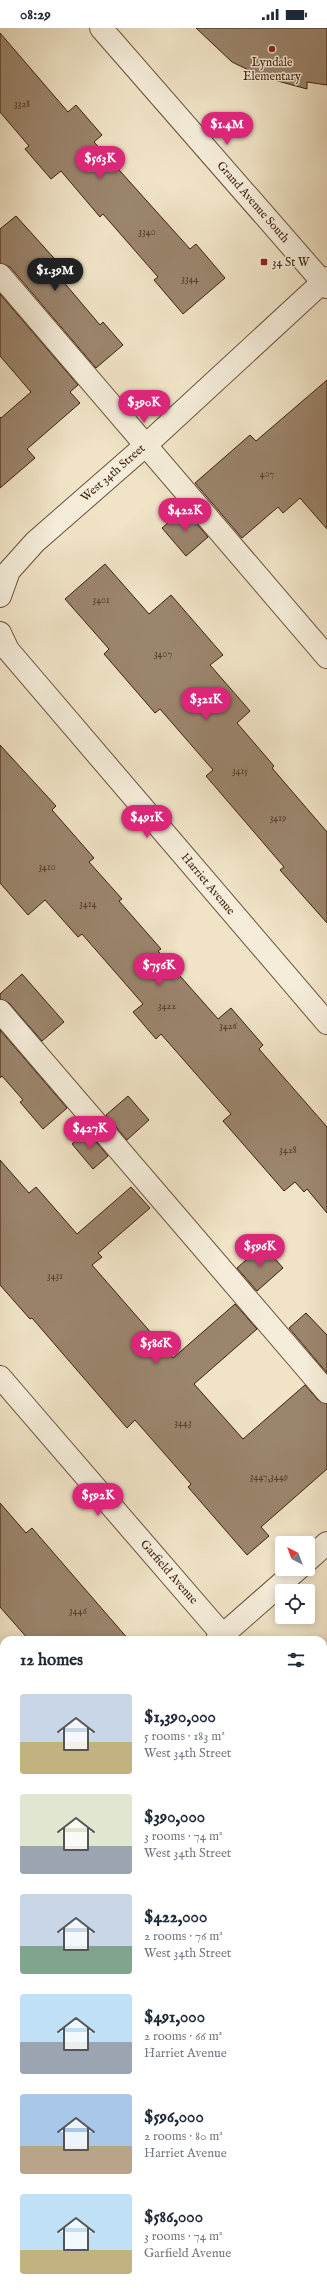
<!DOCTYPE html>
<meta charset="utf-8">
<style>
:root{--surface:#fff;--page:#f2f2f3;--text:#1f2937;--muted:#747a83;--accent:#db2777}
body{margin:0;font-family:"IM FELL English",serif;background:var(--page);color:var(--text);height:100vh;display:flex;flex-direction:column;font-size:15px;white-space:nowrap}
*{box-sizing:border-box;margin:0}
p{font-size:13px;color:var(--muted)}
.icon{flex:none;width:22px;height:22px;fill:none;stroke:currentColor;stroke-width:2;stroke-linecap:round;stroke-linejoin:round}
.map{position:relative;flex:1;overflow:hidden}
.panel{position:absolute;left:0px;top:1608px;width:327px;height:656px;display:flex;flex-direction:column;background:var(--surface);border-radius:12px 12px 0 0;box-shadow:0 2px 10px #0003}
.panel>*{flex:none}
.needle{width:26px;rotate:319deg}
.fabs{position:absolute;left:275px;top:1508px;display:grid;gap:8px}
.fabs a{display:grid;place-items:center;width:40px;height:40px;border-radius:4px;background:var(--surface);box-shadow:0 2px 10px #0003;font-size:20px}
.price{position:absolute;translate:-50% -34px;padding:0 9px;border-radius:14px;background:var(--accent);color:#fff;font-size:13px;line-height:26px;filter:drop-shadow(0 1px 2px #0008)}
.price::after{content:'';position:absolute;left:50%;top:24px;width:12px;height:9px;margin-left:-6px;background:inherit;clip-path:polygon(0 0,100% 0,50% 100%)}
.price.selected{background:#222;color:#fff}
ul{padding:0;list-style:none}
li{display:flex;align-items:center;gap:12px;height:100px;padding:0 20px}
li span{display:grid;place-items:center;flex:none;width:112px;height:80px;border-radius:4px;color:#555}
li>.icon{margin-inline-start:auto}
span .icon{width:48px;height:48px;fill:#fffc;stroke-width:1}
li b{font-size:17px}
h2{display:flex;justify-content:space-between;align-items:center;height:48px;padding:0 20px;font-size:17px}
.status{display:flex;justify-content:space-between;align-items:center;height:28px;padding:0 20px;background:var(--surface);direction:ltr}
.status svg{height:11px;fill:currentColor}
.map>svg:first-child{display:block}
.building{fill:#9b856d;stroke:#3e1f0d}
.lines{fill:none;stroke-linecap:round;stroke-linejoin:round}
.minor-casing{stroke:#6a503b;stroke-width:24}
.major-casing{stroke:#3e1f0d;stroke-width:24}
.minor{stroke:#f5edda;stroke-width:22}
.major{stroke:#f0e3c6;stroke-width:22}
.poi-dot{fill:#8f2418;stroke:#f5edda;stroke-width:1.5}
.labels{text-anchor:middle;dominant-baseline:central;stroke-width:3;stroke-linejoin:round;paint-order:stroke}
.number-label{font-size:10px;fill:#553825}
.poi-label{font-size:12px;fill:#3e1f0d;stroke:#f5edda}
.street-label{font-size:12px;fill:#3e1f0d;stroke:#f5edda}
</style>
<div class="status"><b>08:29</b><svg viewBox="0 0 49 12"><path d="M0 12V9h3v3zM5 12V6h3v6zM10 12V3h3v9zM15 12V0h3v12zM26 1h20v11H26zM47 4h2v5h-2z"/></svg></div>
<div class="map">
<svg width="327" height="2264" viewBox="0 0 327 2264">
<rect width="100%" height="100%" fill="#f0e3c6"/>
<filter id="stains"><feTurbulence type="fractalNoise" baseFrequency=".005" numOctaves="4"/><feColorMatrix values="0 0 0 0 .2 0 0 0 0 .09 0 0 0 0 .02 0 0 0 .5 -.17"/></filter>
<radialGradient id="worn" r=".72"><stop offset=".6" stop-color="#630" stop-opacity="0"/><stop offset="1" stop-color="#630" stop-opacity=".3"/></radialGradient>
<g class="building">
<path d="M 196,0 L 327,0 L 327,57 L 307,54 L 307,61 L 263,49 L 232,34 Z"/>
<path d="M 0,5 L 68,84 L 76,77 L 102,107 L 94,114 L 190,221 L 196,216 L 225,250 L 183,286 L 154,252 L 158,249 L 103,186 L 100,189 L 61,143 L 51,151 L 25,121 L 29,118 L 0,84 Z"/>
<path d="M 16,188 L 62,239 L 56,245 L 100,297 L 103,294 L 123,317 L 96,340 L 10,239 L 0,235 L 0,201 Z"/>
<path d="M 0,266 L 78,357 L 70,364 L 80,375 L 27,421 L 35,430 L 0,460 L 0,389 L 1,390 L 31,364 L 0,328 Z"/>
<path d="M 327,352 L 327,501 L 300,470 L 283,485 L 278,479 L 242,510 L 195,455 L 250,407 L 256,413 Z"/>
<path d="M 184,481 L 208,509 L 186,528 L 162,500 Z"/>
<path d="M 105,536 L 149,586 L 171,567 L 223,627 L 210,637 L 250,683 L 237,695 L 274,738 L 272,740 L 327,804 L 327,895 L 280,842 L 284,839 L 206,748 L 213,742 L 160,681 L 155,685 L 104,626 L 109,621 L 65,571 Z"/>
<path d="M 0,717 L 56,778 L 52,782 L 94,830 L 89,834 L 122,871 L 119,873 L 161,921 L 158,923 L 218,991 L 231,980 L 263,1017 L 259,1021 L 327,1099 L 327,1185 L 307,1161 L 304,1164 L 295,1154 L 284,1163 L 223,1093 L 231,1086 L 161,1006 L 156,1011 L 133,984 L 143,976 L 82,906 L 78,909 L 45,872 L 28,887 L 0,855 Z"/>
<path d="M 22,946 L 64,994 L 42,1013 L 9,975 L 0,971 L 0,966 Z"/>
<path d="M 0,1002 L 67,1080 L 43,1101 L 20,1074 L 23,1072 L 2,1048 L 0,1050 Z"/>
<path d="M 128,1068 L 149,1092 L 127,1112 L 106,1087 Z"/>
<path d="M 87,1103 L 108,1128 L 93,1141 L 72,1116 Z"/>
<path d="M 0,1132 L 29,1165 L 36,1159 L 77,1206 L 131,1159 L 150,1180 L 98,1225 L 102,1229 L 92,1237 L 173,1330 L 235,1276 L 257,1301 L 194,1356 L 243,1411 L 305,1357 L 318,1372 L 327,1376 L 327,1441 L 261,1499 L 269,1508 L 247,1527 L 188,1459 L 191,1456 L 135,1392 L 127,1400 L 32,1290 L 30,1291 L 0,1257 Z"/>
<path d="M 263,1217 L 283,1240 L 257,1263 L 237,1240 Z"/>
<path d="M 306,1285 L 327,1307 L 327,1345 L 289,1300 Z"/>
<path d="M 0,1475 L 26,1505 L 32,1500 L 129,1612 L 29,1612 L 0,1579 Z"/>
</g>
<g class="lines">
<defs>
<g id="minor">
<path d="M 101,0 L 327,259"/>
<path d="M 0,247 L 327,629"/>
<path d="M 0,568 L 9,543 L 35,514 L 146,417 L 327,250"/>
<path d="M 0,605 L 8,622 L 327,995"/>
<path d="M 0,983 L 327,1364"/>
<path d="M 0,1349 L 227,1612"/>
<path d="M 308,1532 L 327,1515"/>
<path d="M 217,1612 L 298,1541"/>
<path d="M 0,1699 L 4,1704"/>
<path d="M 323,1724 L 327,1729"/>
<path d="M 0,1799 L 4,1795"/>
<path d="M 323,2078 L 327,2083"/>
</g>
<g id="major">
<path d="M 0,2071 L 4,2076"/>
<path d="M 0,2120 L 4,2125"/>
<path d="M 119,2260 L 122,2264"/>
<path d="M 163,2260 L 166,2264"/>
</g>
</defs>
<use href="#minor" class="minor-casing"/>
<use href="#major" class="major-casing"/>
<use href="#minor" class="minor"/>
<use href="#major" class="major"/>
</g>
<g class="poi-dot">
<circle cx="272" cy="21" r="4"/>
<rect x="260" y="230" width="8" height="8" rx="2"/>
</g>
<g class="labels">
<g class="number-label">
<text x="22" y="76">3328</text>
<text x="147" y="204">3340</text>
<text x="190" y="251">3344</text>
<text x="267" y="446">407</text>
<text x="101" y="572">3401</text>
<text x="163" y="626">3407</text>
<text x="240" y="743">3415</text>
<text x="278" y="790">3419</text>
<text x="47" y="839">3410</text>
<text x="88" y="876">3414</text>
<text x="167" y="978">3422</text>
<text x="228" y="998">3426</text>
<text x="288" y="1122">3428</text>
<text x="55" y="1248">3431</text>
<text x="183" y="1395">3443</text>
<text x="269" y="1449">3447,3449</text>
<text x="78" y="1583">3446</text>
</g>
<g class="poi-label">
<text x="272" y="34">Lyndale<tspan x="272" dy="14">Elementary</tspan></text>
<text x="272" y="234" text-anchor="start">34 St W</text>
</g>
<g class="street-label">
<text transform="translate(253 174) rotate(49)">Grand Avenue South</text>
<text transform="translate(113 445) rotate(-41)">West 34th Street</text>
<text transform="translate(208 856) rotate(50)">Harriet Avenue</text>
<text transform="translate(169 1544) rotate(49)">Garfield Avenue</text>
</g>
</g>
<rect width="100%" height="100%" filter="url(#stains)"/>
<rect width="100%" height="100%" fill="url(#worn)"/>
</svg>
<div class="fabs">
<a><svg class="needle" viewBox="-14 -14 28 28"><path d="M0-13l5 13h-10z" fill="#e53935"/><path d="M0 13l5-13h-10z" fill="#747a83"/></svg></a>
<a><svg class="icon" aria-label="locate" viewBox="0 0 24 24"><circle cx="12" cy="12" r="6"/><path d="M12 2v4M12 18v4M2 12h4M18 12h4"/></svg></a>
</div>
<b class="price" style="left:227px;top:118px">$1.4M</b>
<b class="price" style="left:100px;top:152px">$563K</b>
<b class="price selected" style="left:55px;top:264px">$1.39M</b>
<b class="price" style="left:144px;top:396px">$390K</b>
<b class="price" style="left:185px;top:504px">$422K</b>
<b class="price" style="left:206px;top:693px">$321K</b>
<b class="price" style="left:147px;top:811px">$491K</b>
<b class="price" style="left:159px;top:959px">$756K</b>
<b class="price" style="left:90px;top:1122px">$427K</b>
<b class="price" style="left:260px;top:1240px">$596K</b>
<b class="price" style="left:156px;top:1337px">$586K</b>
<b class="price" style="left:98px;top:1489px">$592K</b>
<section class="panel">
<h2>12 homes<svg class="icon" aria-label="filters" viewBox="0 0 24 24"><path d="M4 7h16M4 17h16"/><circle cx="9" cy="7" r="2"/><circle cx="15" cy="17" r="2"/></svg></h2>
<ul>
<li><span style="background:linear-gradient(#c9d6e8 60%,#c2b280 0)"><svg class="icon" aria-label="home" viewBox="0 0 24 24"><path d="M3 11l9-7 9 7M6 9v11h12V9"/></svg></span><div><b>$1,390,000</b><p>5 rooms · 183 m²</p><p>West 34th Street</p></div></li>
<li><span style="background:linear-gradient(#dfe7d0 65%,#9aa5b1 0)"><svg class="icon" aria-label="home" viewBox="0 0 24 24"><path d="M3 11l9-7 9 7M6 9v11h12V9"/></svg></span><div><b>$390,000</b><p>3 rooms · 74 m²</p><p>West 34th Street</p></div></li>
<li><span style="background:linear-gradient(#c9d6e8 65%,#7fa58c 0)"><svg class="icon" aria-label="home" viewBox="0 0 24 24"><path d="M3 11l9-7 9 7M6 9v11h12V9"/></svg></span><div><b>$422,000</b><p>2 rooms · 76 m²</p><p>West 34th Street</p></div></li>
<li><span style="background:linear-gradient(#bfe0f5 60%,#9aa5b1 0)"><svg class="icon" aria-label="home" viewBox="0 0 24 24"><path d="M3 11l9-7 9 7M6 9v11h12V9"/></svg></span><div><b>$491,000</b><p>2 rooms · 66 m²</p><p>Harriet Avenue</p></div></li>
<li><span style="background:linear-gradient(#a9c7e8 65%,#b9a48a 0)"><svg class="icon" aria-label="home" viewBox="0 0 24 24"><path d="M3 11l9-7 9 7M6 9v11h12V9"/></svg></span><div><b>$596,000</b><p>2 rooms · 80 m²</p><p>Harriet Avenue</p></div></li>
<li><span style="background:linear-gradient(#bfe0f5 70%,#c2b280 0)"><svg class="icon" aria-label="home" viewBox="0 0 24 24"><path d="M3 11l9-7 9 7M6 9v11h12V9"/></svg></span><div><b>$586,000</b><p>3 rooms · 74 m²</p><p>Garfield Avenue</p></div></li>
</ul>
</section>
</div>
